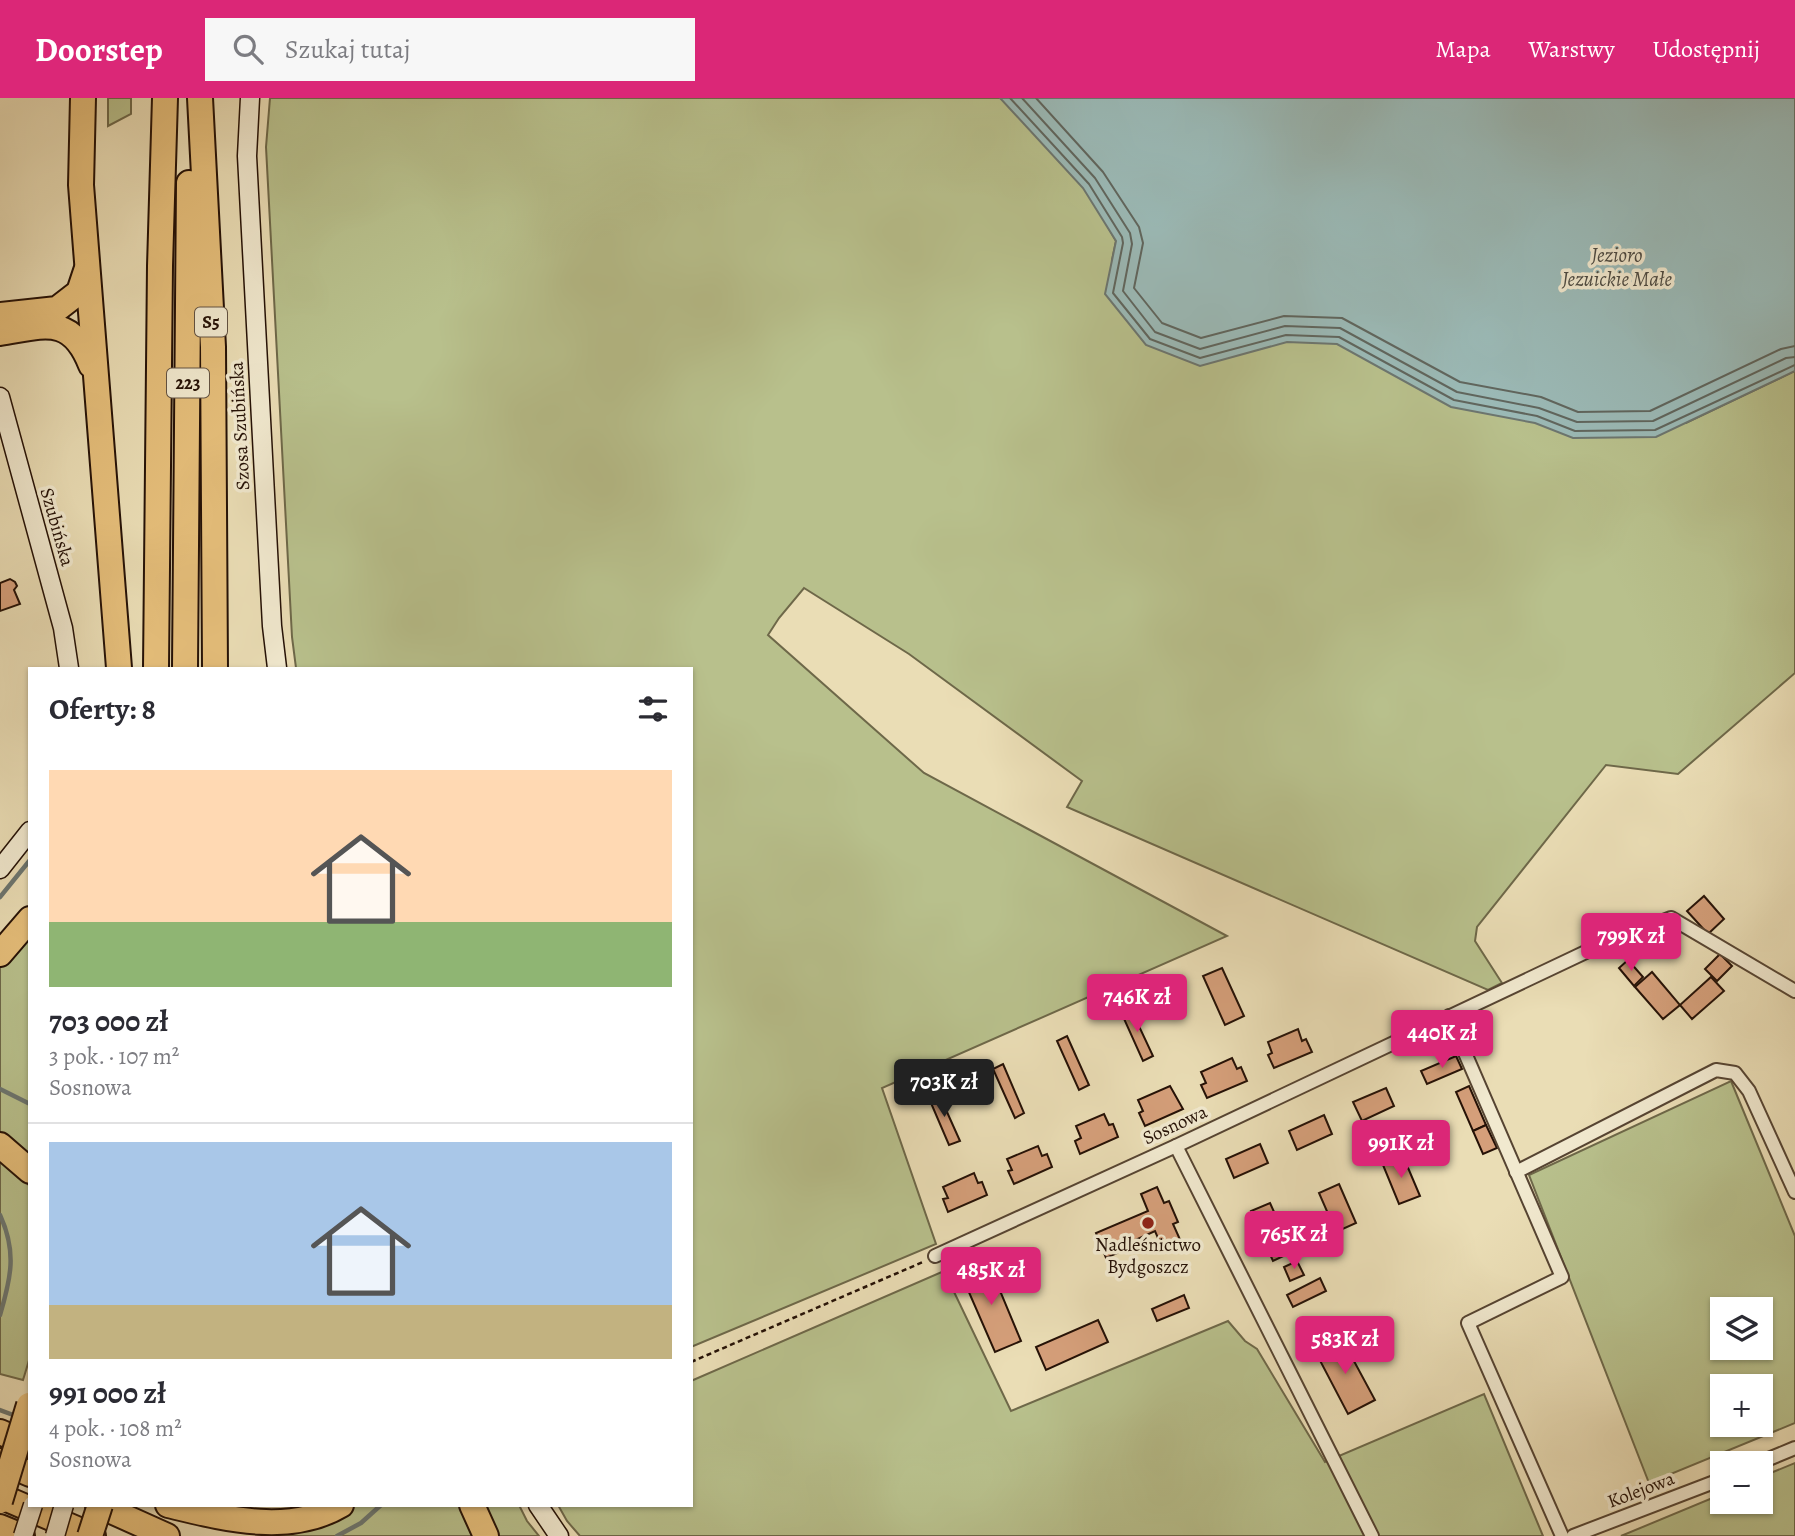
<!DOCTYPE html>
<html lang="pl">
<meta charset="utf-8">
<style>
:root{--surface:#fff;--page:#f7f7f7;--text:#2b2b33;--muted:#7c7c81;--line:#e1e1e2;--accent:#db2777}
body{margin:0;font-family:Alegreya,serif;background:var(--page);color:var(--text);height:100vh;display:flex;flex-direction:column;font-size:26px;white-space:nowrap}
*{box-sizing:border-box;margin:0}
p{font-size:23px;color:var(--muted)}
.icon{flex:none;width:38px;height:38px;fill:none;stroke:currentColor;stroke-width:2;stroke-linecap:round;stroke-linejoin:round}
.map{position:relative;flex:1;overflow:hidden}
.panel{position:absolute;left:28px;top:569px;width:665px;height:840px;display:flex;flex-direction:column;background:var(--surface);border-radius:0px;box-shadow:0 2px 5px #0004}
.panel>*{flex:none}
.fabs{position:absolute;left:1710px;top:1199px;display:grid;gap:14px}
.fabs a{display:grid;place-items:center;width:63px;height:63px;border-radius:0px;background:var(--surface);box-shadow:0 2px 5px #0004;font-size:35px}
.price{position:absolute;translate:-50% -60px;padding:0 16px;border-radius:7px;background:var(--accent);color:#fff;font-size:23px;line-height:46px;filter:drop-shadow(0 2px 4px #0008)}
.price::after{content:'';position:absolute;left:50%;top:42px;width:21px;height:16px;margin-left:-10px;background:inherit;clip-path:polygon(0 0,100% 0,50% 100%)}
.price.current{background:#222;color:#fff}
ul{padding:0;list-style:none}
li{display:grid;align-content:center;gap:14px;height:371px;padding:0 21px}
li+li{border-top:2px solid var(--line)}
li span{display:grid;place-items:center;height:217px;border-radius:0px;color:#555}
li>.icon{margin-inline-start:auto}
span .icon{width:126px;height:126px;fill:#fffc;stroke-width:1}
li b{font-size:30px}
h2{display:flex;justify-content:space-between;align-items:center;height:84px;padding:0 21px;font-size:30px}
header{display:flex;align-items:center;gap:42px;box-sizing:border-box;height:98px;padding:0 35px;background:var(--accent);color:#fff}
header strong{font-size:33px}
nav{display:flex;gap:38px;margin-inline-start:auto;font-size:24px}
.search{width:490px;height:63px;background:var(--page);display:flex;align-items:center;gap:18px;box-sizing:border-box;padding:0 24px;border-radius:0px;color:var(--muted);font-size:26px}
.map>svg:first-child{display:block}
.green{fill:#b8c08c;stroke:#6e6849;stroke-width:2;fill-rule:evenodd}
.water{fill:#9bbab7;stroke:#6c7670;stroke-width:2}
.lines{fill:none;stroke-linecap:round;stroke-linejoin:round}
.shore{stroke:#60665e;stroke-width:2}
.stream{stroke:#6c7670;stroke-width:4.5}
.building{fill:#d59f7a;stroke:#251106;stroke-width:2}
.street-casing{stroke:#564432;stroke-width:16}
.secondary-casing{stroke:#251106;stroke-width:21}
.highway-casing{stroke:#251106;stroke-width:28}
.path{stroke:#251106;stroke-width:2.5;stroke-dasharray:5 3.5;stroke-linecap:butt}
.street{stroke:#f1e9cf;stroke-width:12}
.secondary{stroke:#f1e9cf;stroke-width:18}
.highway{stroke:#e5be7a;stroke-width:24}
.secondary-bridge-casing{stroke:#251106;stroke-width:21;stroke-linecap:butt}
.highway-bridge-casing{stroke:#251106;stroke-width:28;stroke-linecap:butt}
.secondary-bridge{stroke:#f1e9cf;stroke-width:18}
.highway-bridge{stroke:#e5be7a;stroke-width:24}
.poi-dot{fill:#8f2418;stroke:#f1e9cf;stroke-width:2.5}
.labels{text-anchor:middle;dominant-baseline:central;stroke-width:7;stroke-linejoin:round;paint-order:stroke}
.shield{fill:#f1e9cf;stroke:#625242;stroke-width:2}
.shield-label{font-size:18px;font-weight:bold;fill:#251106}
.street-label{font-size:19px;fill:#251106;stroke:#f1e9cf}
.poi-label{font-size:19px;fill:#251106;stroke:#f1e9cf}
.water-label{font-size:21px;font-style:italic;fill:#4e4c44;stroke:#f1e9cf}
</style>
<header>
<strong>Doorstep</strong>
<div class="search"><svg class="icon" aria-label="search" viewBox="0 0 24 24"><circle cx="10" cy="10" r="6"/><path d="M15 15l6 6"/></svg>Szukaj tutaj</div>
<nav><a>Mapa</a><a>Warstwy</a><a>Udostępnij</a></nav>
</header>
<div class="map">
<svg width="1795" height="1438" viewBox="0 0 1795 1438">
<rect width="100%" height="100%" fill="#eaddb5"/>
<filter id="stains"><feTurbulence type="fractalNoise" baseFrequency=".00286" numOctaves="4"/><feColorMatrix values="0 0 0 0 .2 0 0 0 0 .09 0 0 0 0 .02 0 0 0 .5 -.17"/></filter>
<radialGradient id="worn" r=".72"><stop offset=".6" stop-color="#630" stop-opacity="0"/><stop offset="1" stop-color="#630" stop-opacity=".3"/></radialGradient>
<g class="green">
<path d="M 108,0 L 131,0 L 131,16 L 108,28 Z"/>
<path d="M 270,0 L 1025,0 L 1103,99 L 1108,129 L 1116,143 L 1112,162 L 1317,234 L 1686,325 L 1795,273 L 1795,575 L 1678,676 L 1606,667 L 1477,829 L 1475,843 L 1502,885 L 1488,892 L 1067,709 L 1082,683 L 909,556 L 804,490 L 779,520 L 768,537 L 924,675 L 1227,838 L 882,990 L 936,1146 L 691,1249 L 691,570 L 296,570 L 292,539 L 266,49 Z"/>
<path d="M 30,838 L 30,1058 L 0,1034 L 0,869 Z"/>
<path d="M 1731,983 L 1795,1138 L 1795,1325 L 1649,1385 L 1529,1077 ZM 1722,1211 L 1760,1211 L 1760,1250 L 1722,1250 ZM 1722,1288 L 1760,1288 L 1760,1326 L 1722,1326 Z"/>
<path d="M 0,1057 L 15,1069 L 30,1089 L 30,1259 L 23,1282 L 0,1276 Z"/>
<path d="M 944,1173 L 1011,1313 L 1228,1223 L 1245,1243 L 1257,1251 L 1325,1364 L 1484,1296 L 1543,1438 L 580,1438 L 567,1423 L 558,1407 L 691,1407 L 691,1283 Z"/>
<path d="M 1795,1365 L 1795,1438 L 1621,1438 L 1722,1396 L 1722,1404 L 1760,1404 L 1761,1379 Z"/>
<path d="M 356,1407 L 465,1407 L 479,1438 L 262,1438 L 254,1435 L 335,1420 Z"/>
<path d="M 483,1407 L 519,1407 L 527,1423 L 539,1438 L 497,1438 Z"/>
</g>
<path class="water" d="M 1000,0 L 1795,0 L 1795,273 L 1656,339 L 1573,340 L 1535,325 L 1451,309 L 1337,246 L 1287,244 L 1200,268 L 1146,247 L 1105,196 L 1116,143 L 1083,90 Z"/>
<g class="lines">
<g class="shore">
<path d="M 1010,0 L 1089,86 L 1122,139 L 1123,145 L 1113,195 L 1150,241 L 1200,260 L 1286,237 L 1339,239 L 1454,302 L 1537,318 L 1575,333 L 1655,332 L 1795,267"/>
<path d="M 1022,0 L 1095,80 L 1130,135 L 1132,146 L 1123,193 L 1155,234 L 1200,251 L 1285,228 L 1340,230 L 1457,294 L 1539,310 L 1577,324 L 1653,323 L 1786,260 L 1795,259"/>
<path d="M 1036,0 L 1103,74 L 1139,129 L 1143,145 L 1134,190 L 1162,225 L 1201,240 L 1284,218 L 1342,220 L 1460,284 L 1541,299 L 1578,314 L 1650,313 L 1781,251 L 1795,248"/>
</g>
<g class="stream">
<path d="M 0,799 L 30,762"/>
<path d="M 0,991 L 30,1006"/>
<path d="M 0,1117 C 17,1154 11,1180 0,1217"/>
<path d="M 0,1312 L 16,1318"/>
<path d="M 337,1438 L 361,1425 L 381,1407"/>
</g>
</g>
<g class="building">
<path d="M 10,481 L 15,484 L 17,488 L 14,492 L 20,506 L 0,513 L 0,485 Z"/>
<path d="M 1704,798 L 1724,821 L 1708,836 L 1687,813 Z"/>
<path d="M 1720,856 L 1732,868 L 1717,883 L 1705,871 Z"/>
<path d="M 1628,862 L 1643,879 L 1634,888 L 1619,870 Z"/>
<path d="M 1222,870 L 1244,918 L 1225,927 L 1203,878 Z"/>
<path d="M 1652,874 L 1680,907 L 1663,921 L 1635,889 Z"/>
<path d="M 1711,879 L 1724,893 L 1692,921 L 1680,907 Z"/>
<path d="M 1130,909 L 1153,958 L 1143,963 L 1121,914 Z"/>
<path d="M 1298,931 L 1302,943 L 1306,941 L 1312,954 L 1274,970 L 1268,957 L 1272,955 L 1268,944 Z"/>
<path d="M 1067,938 L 1089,987 L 1079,992 L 1057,943 Z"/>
<path d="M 1456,958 L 1462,971 L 1427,986 L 1421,973 Z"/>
<path d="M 1232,960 L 1237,971 L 1241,969 L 1247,983 L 1207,1000 L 1201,987 L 1206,985 L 1201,974 Z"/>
<path d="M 1003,966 L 1024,1015 L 1015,1020 L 993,971 Z"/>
<path d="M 1170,988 L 1183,1011 L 1145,1028 L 1139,1015 L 1143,1013 L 1138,1002 Z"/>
<path d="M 1469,988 L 1486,1027 L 1473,1033 L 1456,994 Z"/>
<path d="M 1386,990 L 1394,1008 L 1362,1023 L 1353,1004 Z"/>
<path d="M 938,994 L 960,1043 L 949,1047 L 928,998 Z"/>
<path d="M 1104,1016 L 1109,1027 L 1113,1026 L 1118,1039 L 1080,1056 L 1075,1043 L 1081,1040 L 1076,1028 Z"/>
<path d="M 1324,1017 L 1332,1036 L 1297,1052 L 1289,1033 Z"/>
<path d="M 1486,1027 L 1497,1050 L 1483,1056 L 1473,1033 Z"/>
<path d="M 1260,1046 L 1268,1065 L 1234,1080 L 1226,1061 Z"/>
<path d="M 1038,1048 L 1042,1058 L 1047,1056 L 1052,1069 L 1014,1086 L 1008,1073 L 1012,1072 L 1007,1061 Z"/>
<path d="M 1403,1058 L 1420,1098 L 1399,1106 L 1383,1067 Z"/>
<path d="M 974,1075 L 978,1085 L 982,1084 L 987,1097 L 948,1114 L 943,1101 L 948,1100 L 943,1089 Z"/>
<path d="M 1339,1086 L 1356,1125 L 1336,1134 L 1319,1095 Z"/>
<path d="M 1157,1089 L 1164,1105 L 1169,1103 L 1178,1124 L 1173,1126 L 1182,1146 L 1164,1154 L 1155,1133 L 1122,1148 L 1124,1152 L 1106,1160 L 1096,1135 L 1148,1113 L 1141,1096 Z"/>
<path d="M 1270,1105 L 1292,1154 L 1273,1163 L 1251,1113 Z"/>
<path d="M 1297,1163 L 1304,1177 L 1290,1183 L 1284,1169 Z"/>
<path d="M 988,1164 L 1021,1243 L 995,1254 L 961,1176 Z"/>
<path d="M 1320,1180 L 1326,1193 L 1293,1209 L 1287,1197 Z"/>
<path d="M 1184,1197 L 1189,1210 L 1157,1223 L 1152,1211 Z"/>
<path d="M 1098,1222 L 1108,1244 L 1046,1272 L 1036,1249 Z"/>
<path d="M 1341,1239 L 1375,1302 L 1348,1316 L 1315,1253 Z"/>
</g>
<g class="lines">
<defs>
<g id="street">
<path d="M 1449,918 L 1562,1179 L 1468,1225 L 1562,1438"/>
<path d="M 1176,1048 L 1372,1438"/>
<path d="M 1516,1074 L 1716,972 L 1735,975 L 1749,993 L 1795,1094"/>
<path d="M 935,1158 L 1176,1048 L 1590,852 L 1671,820 L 1795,893"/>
<path d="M 1759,1365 L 1795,1350"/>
<path d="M 1573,1438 L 1722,1381"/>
</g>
<g id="secondary">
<path d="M 250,0 L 247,58 L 272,528 L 277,570"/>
<path d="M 0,299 L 63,530 L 69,570"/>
<path d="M 0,771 L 30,733"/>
<path d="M 538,1407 L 559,1438"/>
</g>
<g id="highway">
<path d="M 83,0 L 81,87 L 119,570"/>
<path d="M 200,0 L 213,249 L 215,570"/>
<path d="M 0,217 L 57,211 L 79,194 L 86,173"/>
<path d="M 0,235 C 44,228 71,216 91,267"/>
<path d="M 156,570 L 160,168 L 165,0"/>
<path d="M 185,570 C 187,409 188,247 189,85"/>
<path d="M 0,856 L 30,821"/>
<path d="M 0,1047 L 30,1073"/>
<path d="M 0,1334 L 30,1347"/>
<path d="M 0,1363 L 30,1376"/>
<path d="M 0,1398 L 93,1438"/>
<path d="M 98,1407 L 167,1438"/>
<path d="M 168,1407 C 223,1420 289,1438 341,1407"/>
<path d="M 472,1407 L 486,1438"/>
<path d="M 0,1429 L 22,1438"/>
</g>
</defs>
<use href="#street" class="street-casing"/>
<use href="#secondary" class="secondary-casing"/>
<use href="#highway" class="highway-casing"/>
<path class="path" d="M 691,1264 L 923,1164"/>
<use href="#street" class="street"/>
<use href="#secondary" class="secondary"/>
<use href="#highway" class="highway"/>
<defs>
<g id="secondary-bridge">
<path d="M 23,1438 L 33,1407"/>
<path d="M 55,1438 L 64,1407"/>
</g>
<g id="highway-bridge">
<path d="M 0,1403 L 29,1307"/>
<path d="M 90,1438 L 100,1407"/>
</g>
</defs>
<use href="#secondary-bridge" class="secondary-bridge-casing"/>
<use href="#highway-bridge" class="highway-bridge-casing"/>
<use href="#secondary-bridge" class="secondary-bridge"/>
<use href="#highway-bridge" class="highway-bridge"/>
</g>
<circle class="poi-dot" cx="1148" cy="1125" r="7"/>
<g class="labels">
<g class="shield">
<rect x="195" y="209.5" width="32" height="29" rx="5"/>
<rect x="167" y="270.5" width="42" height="29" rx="5"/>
</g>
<g class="shield-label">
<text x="211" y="224">S5</text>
<text x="188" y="285">223</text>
</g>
<g class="street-label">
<text transform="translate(240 328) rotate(-93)">Szosa Szubińska</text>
<text transform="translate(57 429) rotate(74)">Szubińska</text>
<text transform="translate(1175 1027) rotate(-25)">Sosnowa</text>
<text transform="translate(1641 1392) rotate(-21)">Kolejowa</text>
</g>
<g class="poi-label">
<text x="1148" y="1147">Nadleśnictwo<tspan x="1148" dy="22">Bydgoszcz</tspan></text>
</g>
<g class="water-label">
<text x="1617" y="157">Jezioro<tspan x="1617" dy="24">Jezuickie Małe</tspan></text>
</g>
</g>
<rect width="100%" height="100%" filter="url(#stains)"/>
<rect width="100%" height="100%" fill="url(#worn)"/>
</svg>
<div class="fabs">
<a><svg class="icon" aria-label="layers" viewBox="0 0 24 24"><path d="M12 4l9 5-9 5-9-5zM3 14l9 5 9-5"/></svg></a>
<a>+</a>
<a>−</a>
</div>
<b class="price" style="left:1631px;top:875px">799K zł</b>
<b class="price" style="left:1137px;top:936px">746K zł</b>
<b class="price" style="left:1442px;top:972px">440K zł</b>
<b class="price current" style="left:944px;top:1021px">703K zł</b>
<b class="price" style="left:1401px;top:1082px">991K zł</b>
<b class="price" style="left:1294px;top:1173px">765K zł</b>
<b class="price" style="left:991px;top:1209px">485K zł</b>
<b class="price" style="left:1345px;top:1278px">583K zł</b>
<section class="panel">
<h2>Oferty: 8<svg class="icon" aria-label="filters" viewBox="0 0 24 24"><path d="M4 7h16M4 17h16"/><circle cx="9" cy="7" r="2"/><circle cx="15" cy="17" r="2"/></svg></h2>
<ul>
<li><span style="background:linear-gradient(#ffd9b3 70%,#8fb573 0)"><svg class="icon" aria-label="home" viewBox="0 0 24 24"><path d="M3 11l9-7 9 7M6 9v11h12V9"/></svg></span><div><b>703 000 zł</b><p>3 pok. · 107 m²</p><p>Sosnowa</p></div></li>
<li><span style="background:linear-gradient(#a9c7e8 75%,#c2b280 0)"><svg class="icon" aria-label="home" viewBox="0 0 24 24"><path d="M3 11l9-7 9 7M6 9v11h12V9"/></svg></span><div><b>991 000 zł</b><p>4 pok. · 108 m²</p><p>Sosnowa</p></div></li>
</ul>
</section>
</div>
